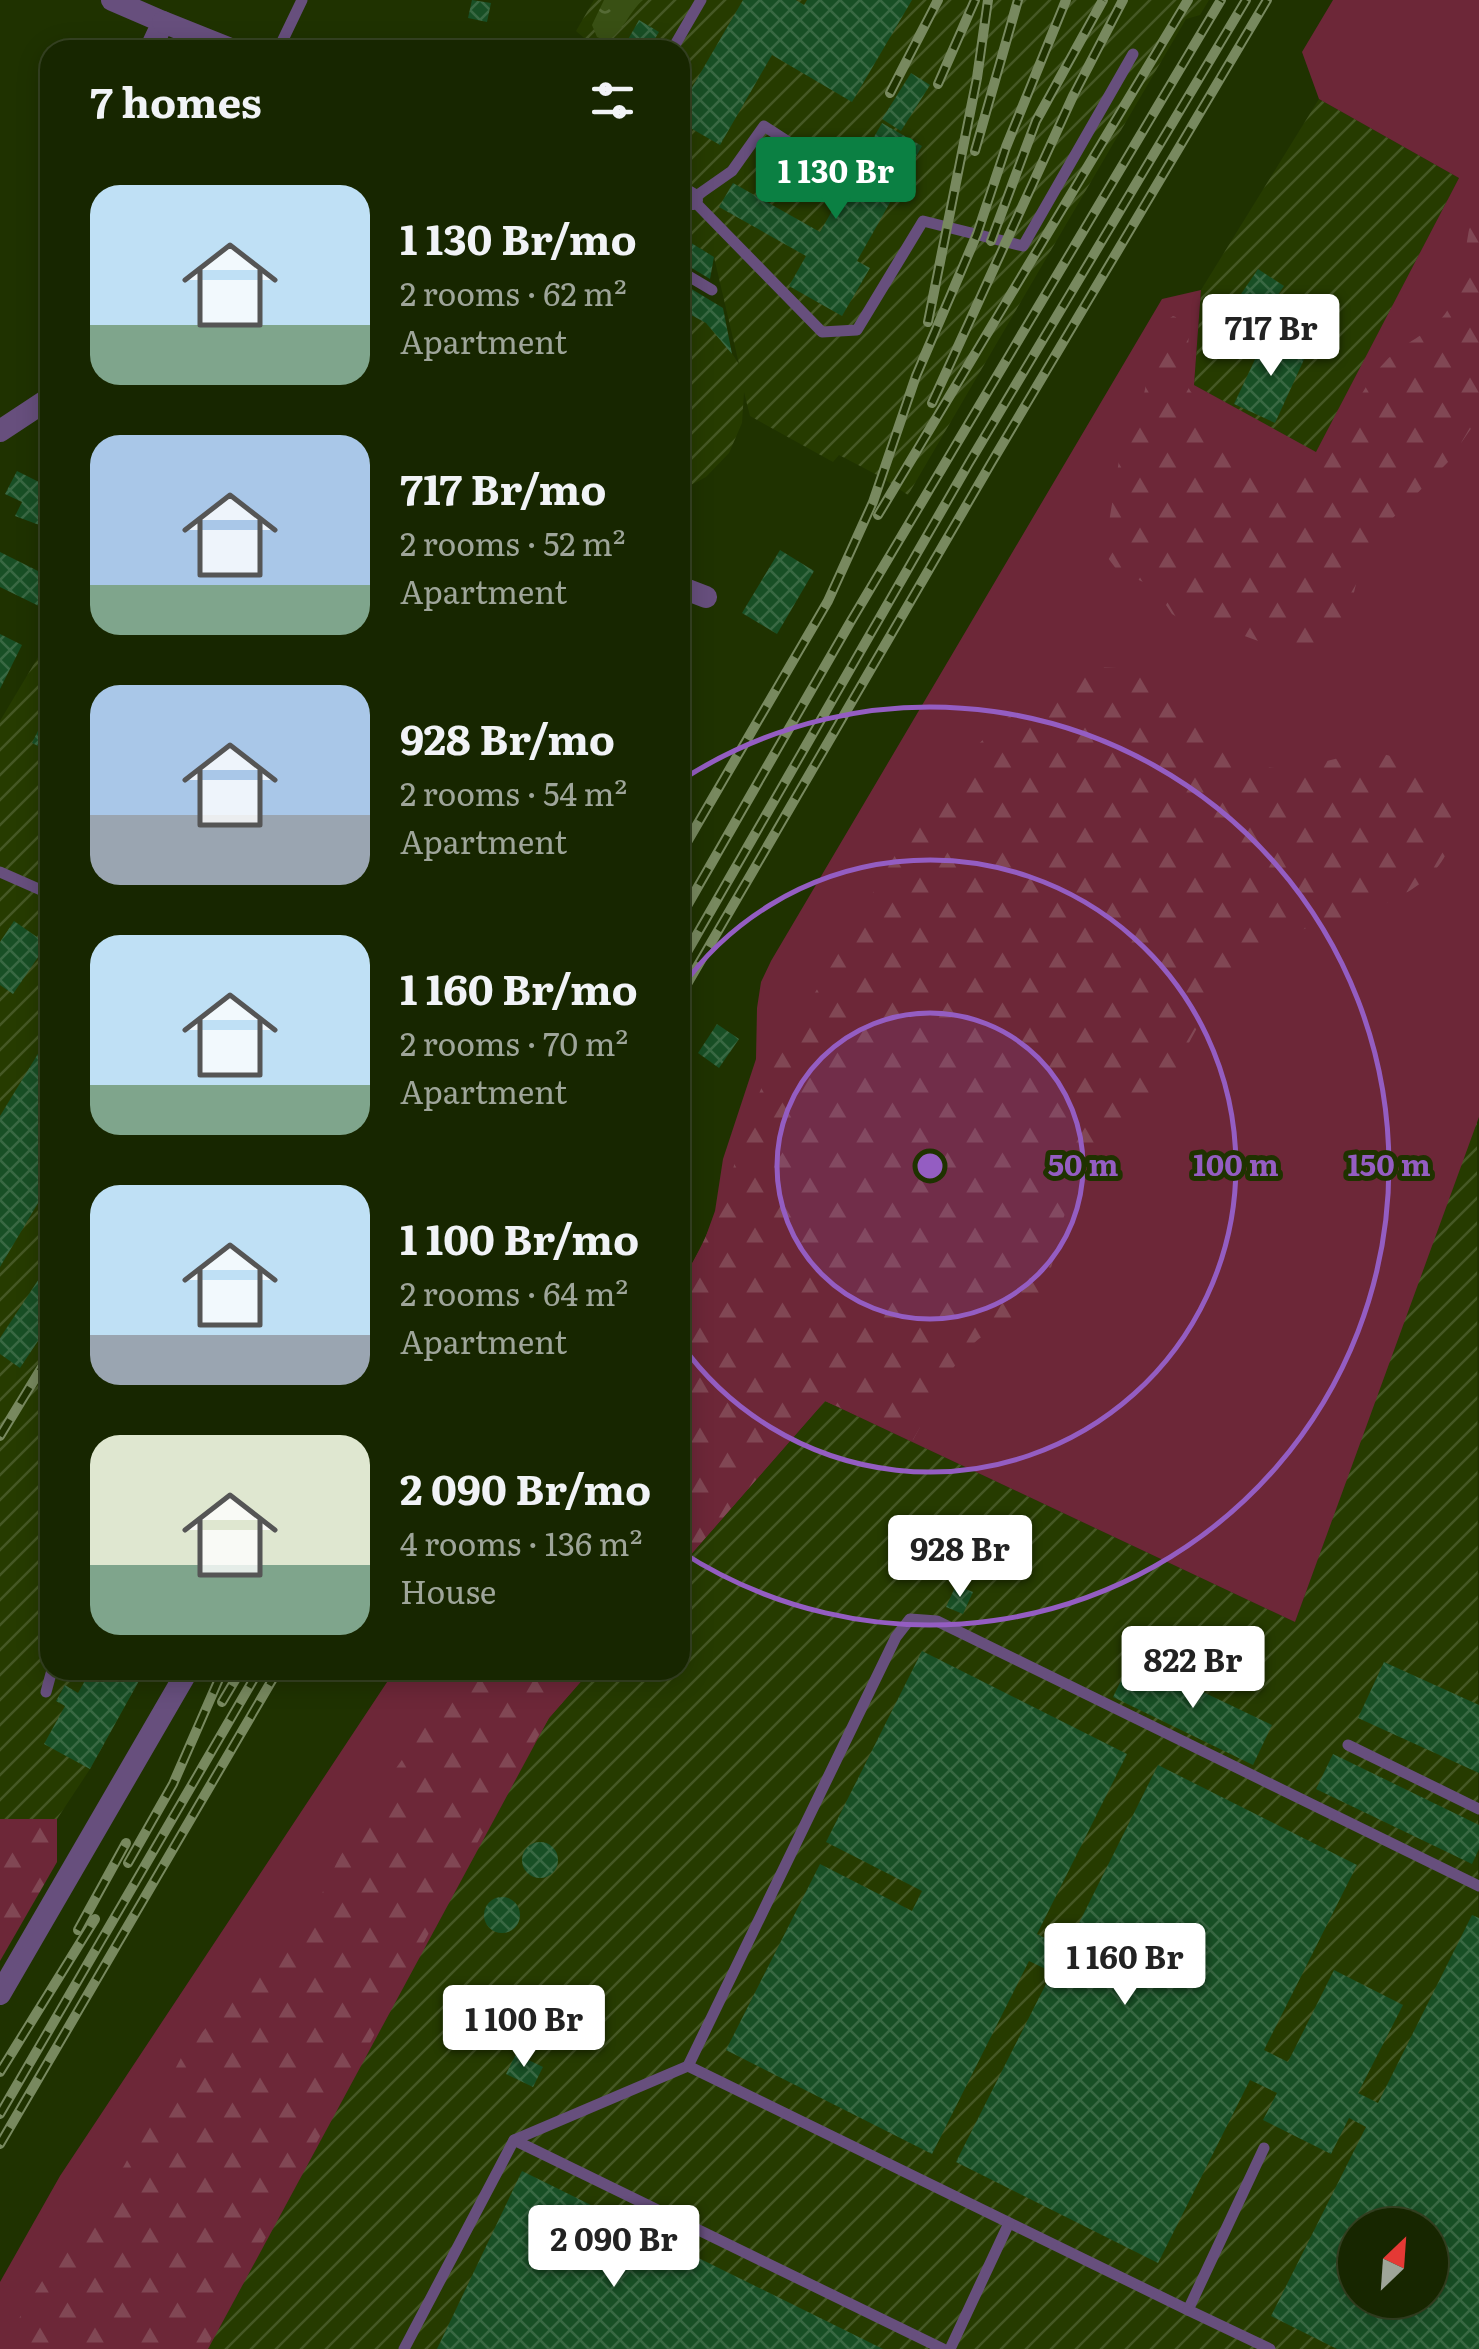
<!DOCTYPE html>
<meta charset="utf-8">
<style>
:root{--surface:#172600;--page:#24320f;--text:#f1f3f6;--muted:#9ea599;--line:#364322;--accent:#0b8043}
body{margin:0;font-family:Literata,serif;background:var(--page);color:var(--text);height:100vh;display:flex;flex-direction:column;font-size:38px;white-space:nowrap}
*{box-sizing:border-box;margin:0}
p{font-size:32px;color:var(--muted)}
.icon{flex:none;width:55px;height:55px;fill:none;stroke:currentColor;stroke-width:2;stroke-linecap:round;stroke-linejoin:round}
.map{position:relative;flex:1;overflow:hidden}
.side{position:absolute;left:40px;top:40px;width:650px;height:1640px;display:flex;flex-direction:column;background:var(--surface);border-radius:30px;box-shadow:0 5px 25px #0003,0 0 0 2px var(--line)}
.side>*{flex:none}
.needle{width:65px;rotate:25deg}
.tools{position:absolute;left:1338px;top:2208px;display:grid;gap:20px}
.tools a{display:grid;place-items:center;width:110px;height:110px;border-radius:50%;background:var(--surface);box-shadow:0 5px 25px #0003,0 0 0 2px var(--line);font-size:50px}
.price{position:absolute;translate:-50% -85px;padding:0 22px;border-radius:10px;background:#fff;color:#222;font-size:32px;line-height:65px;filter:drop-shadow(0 2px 5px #0008)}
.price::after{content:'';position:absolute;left:50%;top:60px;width:30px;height:22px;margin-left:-15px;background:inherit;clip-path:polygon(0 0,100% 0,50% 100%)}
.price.current{background:var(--accent);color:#fff}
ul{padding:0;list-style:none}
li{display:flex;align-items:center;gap:30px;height:250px;padding:0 50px}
li span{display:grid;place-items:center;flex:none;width:280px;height:200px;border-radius:30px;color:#555}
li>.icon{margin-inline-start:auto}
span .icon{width:120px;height:120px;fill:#fffc;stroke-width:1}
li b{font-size:42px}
h2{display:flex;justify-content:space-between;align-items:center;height:120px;padding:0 50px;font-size:42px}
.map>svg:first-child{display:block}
.industrial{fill:url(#industrial-furrows);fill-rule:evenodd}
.green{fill:#6d2738}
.forest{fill:url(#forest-firs)}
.water{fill:url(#water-ripples)}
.building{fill:url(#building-cross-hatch);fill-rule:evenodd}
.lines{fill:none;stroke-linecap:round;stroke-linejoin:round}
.lane{stroke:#674f7d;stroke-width:11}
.street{stroke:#674f7d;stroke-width:22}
.rail-casing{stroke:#78895f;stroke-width:10}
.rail{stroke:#1f3200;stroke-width:6;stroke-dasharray:19;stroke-linecap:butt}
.ring{fill:none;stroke:#945dc2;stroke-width:5}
.centre{fill:#945dc2;stroke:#1f3200;stroke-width:5}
.ring-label{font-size:30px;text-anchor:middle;font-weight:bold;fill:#945dc2;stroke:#1f3200;stroke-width:10;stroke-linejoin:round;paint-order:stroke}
</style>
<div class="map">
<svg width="1479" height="2349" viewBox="0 0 1479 2349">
<defs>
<pattern id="industrial-furrows" width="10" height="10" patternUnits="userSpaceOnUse" patternTransform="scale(2.5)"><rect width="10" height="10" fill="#263b00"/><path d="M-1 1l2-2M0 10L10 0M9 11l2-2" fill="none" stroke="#455824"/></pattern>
<pattern id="forest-firs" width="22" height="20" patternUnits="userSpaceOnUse" patternTransform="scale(2.5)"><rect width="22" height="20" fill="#6d2738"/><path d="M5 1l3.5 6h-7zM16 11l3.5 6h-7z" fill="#814754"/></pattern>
<pattern id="water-ripples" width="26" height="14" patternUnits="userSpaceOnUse" patternTransform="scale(2.5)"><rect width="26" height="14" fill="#395014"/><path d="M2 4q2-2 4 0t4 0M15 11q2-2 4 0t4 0" fill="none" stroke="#556a35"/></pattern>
<pattern id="building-cross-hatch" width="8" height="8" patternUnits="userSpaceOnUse" patternTransform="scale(2.5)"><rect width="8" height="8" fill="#184f25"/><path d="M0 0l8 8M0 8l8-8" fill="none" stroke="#396943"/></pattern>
</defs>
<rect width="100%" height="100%" fill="#1f3200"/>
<g class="industrial">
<path d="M 594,0 L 1209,0 L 1200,15 L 1186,19 L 908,495 L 881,477 L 839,455 L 833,462 L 750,416 L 744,392 L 742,423 L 729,453 L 706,477 L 680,491 L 680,309 L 706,323 L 721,337 L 739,364 L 714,257 L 680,236 L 680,50 L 598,50 L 576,31 Z"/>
<path d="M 1319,99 L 1459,178 L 1316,453 L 1194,385 L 1201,290 Z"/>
<path d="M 50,637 L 50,1670 L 145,1670 L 90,1769 L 57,1819 L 0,1819 L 0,721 Z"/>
<path d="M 1477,1116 L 1479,2349 L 206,2349 L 496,1808 L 549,1718 L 591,1670 L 680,1670 L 680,1567 L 825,1401 L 1295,1622 ZM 1355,2225 L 1430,2225 L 1430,2300 L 1355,2300 Z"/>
</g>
<g class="green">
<path d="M 1333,0 L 1479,0 L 1479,1117 L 1295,1622 L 825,1401 L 680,1567 L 680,1285 L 703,1244 L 715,1211 L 723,1159 L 756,1059 L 757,1008 L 761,982 L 771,961 L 1162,299 L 1201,290 L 1194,385 L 1316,452 L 1459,178 L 1319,99 L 1302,52 Z"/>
<path d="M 395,1670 L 591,1670 L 549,1718 L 208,2349 L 0,2349 L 0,2282 L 60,2176 Z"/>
</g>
<g class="forest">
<path d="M 1479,196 L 1479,417 L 1448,462 L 1380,531 L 1360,567 L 1347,622 L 1336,637 L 1323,645 L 1289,652 L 1239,634 L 1192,626 L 1172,614 L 1154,587 L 1117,570 L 1108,558 L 1106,541 L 1121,448 L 1144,394 L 1158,326 L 1173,316 L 1187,321 C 1193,342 1181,364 1187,384 C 1190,394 1199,400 1205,409 C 1214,422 1217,437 1229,448 C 1259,475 1308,482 1333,449 C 1349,420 1362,386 1385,362 C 1402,343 1429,335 1445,314 C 1469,281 1462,233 1479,196 Z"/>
<path d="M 1098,667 C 1118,668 1139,668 1157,678 C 1199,702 1207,749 1259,765 C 1317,782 1362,727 1418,770 C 1433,781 1444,793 1450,811 C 1466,865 1404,900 1360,913 C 1341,919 1321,921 1302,930 C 1282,939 1262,952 1245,967 C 1223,988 1205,1012 1191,1039 C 1179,1061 1170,1085 1152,1104 C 1123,1137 1090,1160 1070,1201 C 1057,1228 1057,1261 1043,1288 C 1028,1317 995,1323 973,1344 C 947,1369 931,1409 913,1440 L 825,1401 L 680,1567 L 680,1285 C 700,1251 718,1213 731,1175 C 739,1151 745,1127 755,1103 C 776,1052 808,1005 836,958 C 900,846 967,710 1098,667 Z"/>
<path d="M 465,1670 L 591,1670 L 549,1718 L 496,1808 L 206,2349 L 0,2349 L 54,2262 L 124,2166 L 182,2056 L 232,1997 L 291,1943 L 313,1912 L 352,1831 Z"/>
<path d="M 0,1819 L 57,1819 L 57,1862 L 0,1961 Z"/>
</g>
<path class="water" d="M 604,0 L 643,0 C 629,12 623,32 607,41 L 597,37 L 592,25 Z"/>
<g class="building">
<path d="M 472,0 L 491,3 L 487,22 L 468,18 Z"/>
<path d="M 743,0 L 796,0 L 804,5 L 807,0 L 912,0 L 852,102 L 772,55 L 720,145 L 680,122 L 680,108 Z"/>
<path d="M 639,20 L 659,32 L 648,50 L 638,50 L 626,43 Z"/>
<path d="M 911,73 L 930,85 L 901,131 L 882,119 Z"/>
<path d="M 882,123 L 922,146 L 857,261 L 870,268 L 842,316 L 789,286 L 806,256 L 719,207 L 733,183 L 820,232 Z"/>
<path d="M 680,236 L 714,257 L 710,279 L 680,261 Z"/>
<path d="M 1258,269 L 1284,286 L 1265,314 L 1239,297 Z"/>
<path d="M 680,282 L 723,308 L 732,354 L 706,323 L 680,309 Z"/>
<path d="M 1267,334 L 1307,353 L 1275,423 L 1234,404 Z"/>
<path d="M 17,471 L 43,484 L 39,494 L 50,498 L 50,529 L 15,516 L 22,502 L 5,494 Z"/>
<path d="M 780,550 L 814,571 L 777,634 L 742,613 Z"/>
<path d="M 0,552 L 50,577 L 47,610 L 0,587 Z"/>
<path d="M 0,634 L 22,645 L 0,689 Z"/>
<path d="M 50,706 L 50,752 L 32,743 Z"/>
<path d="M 14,921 L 47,944 L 13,994 L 0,985 L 0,942 Z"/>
<path d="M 717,1024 L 739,1039 L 719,1068 L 698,1053 Z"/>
<path d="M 50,1034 L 50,1183 L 0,1267 L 0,1116 Z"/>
<path d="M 50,1262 L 50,1323 L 20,1368 L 0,1354 L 0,1338 Z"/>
<path d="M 956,1585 L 973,1592 L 963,1614 L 946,1607 Z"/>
<path d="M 922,1651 L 1127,1754 L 1037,1934 L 1066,1949 L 1158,1765 L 1357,1865 L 1264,2050 L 1288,2062 L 1334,1970 L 1403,2005 L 1358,2093 L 1378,2103 L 1472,1915 L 1479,1918 L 1479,2349 L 1337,2349 L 1271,2316 L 1366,2127 L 1349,2118 L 1331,2154 L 1263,2120 L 1277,2093 L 1250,2080 L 1158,2263 L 956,2162 L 1052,1972 L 1029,1961 L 932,2154 L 726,2050 L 820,1864 L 912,1911 L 922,1891 L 826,1842 ZM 1355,2225 L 1430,2225 L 1430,2300 L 1355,2300 Z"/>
<path d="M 1132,1658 L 1272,1725 L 1253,1765 L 1113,1697 Z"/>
<path d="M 1384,1662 L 1479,1705 L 1479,1773 L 1358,1718 Z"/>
<path d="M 91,1670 L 145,1670 L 90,1769 L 44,1744 L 65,1706 L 56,1701 L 65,1685 L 78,1693 Z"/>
<path d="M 1333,1754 L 1479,1825 L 1479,1849 L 1472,1864 L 1316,1789 Z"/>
<circle cx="540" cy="1860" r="18"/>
<circle cx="502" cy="1915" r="18"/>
<path d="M 516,2054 L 543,2067 L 533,2087 L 506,2074 Z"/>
<path d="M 522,2171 L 883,2349 L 437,2349 Z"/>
</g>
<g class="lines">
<g class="lane">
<path d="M 278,50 L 302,0"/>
<path d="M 672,50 L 701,0"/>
<path d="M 829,168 L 764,126 L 732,171 L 692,199 L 822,332 L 857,330 L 923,221 L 1023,246 L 1133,54"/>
<path d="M 680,271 L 712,290"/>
<path d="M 0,872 L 50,894"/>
<path d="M 46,1692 L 52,1670"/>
<path d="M 1348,1745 L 1479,1809"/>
<path d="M 688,2066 L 514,2140 L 943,2349"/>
<path d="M 1264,2148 L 1188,2310 L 688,2066 L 896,1637 L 910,1619 L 937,1621 L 1479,1886"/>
<path d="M 1188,2310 L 1270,2349"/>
<path d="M 404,2349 L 514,2140"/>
<path d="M 950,2349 L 1009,2223"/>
</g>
<g class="street">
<path d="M 112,0 L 163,22 L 150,50"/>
<path d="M 163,22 L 233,50"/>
<path d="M 680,192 L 692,199"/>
<path d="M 0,431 L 50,398"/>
<path d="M 680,587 L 706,597"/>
<path d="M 0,1994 L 188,1670"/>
</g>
<defs>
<g id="rail">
<path d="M 938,84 L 975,0"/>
<path d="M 890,93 L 938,0"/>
<path d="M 975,151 L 1018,0"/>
<path d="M 991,241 L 1036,121 L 1103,0"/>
<path d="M 928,322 L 977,78 L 988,0"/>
<path d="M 932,403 L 1073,96 L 1123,0"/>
<path d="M 878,515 L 1188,0"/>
<path d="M 680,854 L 828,601 L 873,502 L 916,376 L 977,234 L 1006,147 L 1066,0"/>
<path d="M 680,918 L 851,621 L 1221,0"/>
<path d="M 680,964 L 969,463 L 1246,0"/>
<path d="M 680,996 L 990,465 L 1267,0"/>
<path d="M 0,1436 L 50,1354"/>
<path d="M 222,1702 L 241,1670"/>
<path d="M 128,1863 L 173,1784 L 223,1670"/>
<path d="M 78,1930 L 126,1843"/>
<path d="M 0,2072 L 95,1919"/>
<path d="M 0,2114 L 259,1670"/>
<path d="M 0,2144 L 278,1670"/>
</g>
</defs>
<use href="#rail" class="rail-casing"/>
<use href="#rail" class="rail"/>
</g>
<circle cx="930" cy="1166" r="153" fill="#945dc2" fill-opacity=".12"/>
<g class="ring">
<circle cx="930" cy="1166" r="153"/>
<path d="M681 988A306 306 0 1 1 681 1344"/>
<path d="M680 781A459 459 0 1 1 680 1551"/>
</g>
<circle cx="930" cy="1166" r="15" class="centre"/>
<g class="ring-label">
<text x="1083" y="1176">50 m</text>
<text x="1236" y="1176">100 m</text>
<text x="1389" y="1176">150 m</text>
</g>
</svg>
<div class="tools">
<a><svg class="needle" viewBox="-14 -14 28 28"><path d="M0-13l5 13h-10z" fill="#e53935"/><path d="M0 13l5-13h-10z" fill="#9ea599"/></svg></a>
</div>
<b class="price current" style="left:836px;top:222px">1 130 Br</b>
<b class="price" style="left:1271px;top:379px">717 Br</b>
<b class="price" style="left:960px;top:1600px">928 Br</b>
<b class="price" style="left:1193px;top:1711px">822 Br</b>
<b class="price" style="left:1125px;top:2008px">1 160 Br</b>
<b class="price" style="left:524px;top:2070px">1 100 Br</b>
<b class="price" style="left:614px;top:2290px">2 090 Br</b>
<section class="side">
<h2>7 homes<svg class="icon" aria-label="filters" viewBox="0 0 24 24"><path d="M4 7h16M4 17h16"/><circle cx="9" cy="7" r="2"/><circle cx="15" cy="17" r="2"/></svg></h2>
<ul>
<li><span style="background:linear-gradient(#bfe0f5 70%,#7fa58c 0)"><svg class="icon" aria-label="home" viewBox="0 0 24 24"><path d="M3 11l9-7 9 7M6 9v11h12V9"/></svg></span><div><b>1 130 Br/mo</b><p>2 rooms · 62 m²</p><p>Apartment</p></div></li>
<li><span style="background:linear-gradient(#a9c7e8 75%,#7fa58c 0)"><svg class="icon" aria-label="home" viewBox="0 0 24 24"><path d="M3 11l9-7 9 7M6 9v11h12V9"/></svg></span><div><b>717 Br/mo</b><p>2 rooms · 52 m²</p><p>Apartment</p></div></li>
<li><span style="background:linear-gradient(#a9c7e8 65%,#9aa5b1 0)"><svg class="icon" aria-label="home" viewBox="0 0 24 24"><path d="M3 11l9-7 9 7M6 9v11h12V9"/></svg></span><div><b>928 Br/mo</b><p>2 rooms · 54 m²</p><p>Apartment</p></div></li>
<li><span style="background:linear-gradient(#bfe0f5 75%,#7fa58c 0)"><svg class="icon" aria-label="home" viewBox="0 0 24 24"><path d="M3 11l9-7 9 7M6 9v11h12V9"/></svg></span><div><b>1 160 Br/mo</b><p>2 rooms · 70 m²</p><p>Apartment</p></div></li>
<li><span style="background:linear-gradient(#bfe0f5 75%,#9aa5b1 0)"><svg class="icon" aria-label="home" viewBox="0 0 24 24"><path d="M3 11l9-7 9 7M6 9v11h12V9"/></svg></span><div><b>1 100 Br/mo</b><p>2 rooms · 64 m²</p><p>Apartment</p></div></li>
<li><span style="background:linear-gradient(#dfe7d0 65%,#7fa58c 0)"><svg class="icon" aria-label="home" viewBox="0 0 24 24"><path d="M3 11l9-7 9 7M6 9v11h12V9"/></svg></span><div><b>2 090 Br/mo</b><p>4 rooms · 136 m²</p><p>House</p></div></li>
</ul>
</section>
</div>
